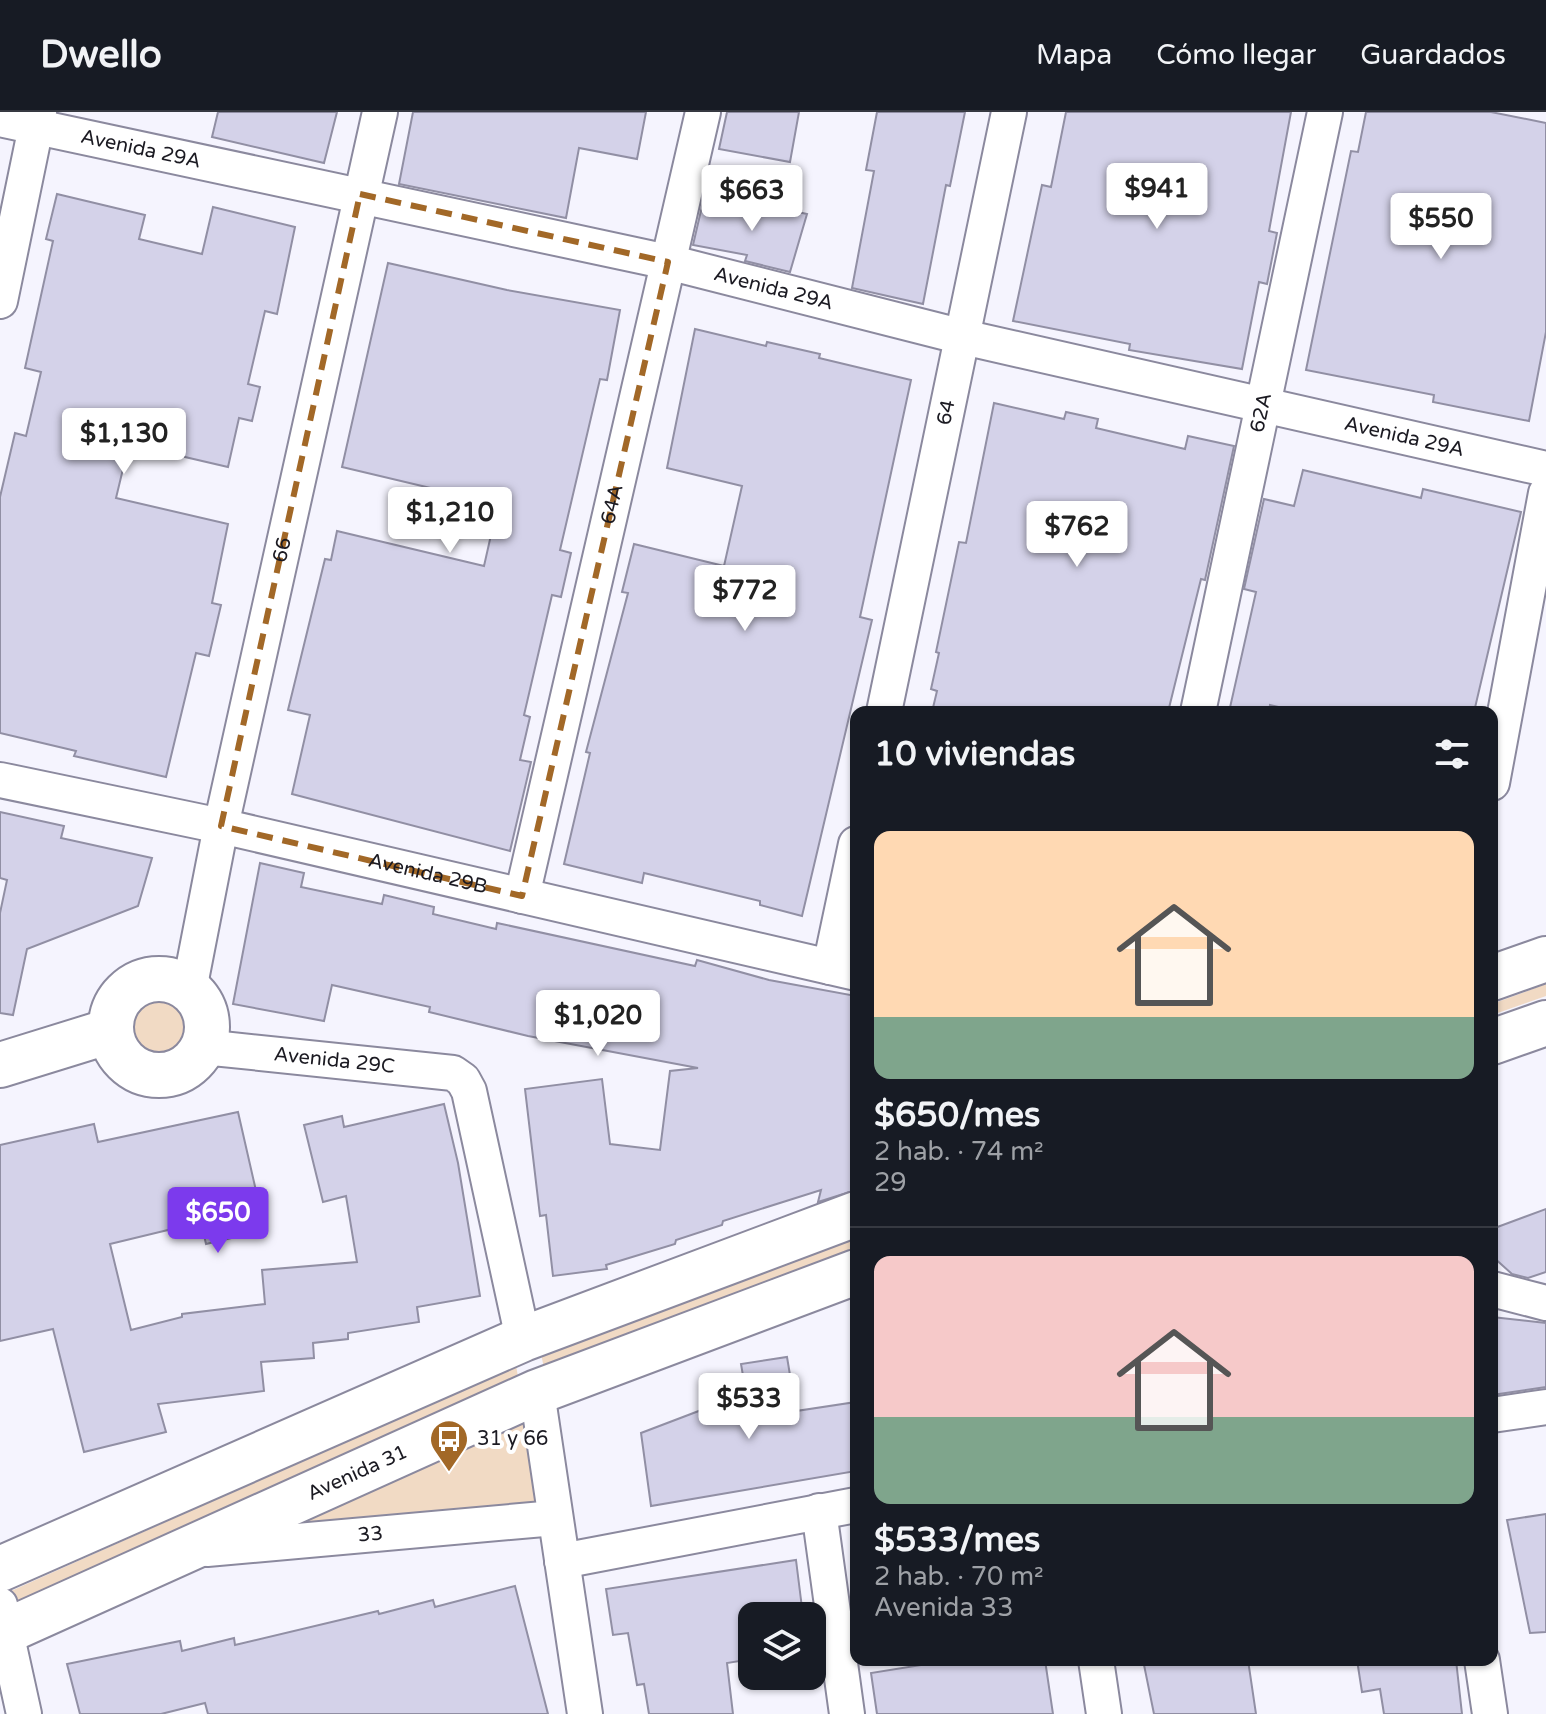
<!DOCTYPE html>
<html lang="es">
<meta charset="utf-8">
<style>
:root{--surface:#171b24;--page:#242831;--text:#f1f3f6;--muted:#9ea1a6;--line:#363941;--accent:#7c3aed}
body{margin:0;font-family:"Varela Round",sans-serif;background:var(--page);color:var(--text);height:100vh;display:flex;flex-direction:column;font-size:30px;white-space:nowrap}
*{box-sizing:border-box;margin:0}
p{font-size:26px;color:var(--muted)}
.icon{flex:none;width:44px;height:44px;fill:none;stroke:currentColor;stroke-width:2;stroke-linecap:round;stroke-linejoin:round}
.map{position:relative;flex:1;overflow:hidden}
.side{position:absolute;left:850px;top:594px;width:648px;height:960px;display:flex;flex-direction:column;background:var(--surface);border-radius:16px;box-shadow:0 2px 6px #0004}
.side>*{flex:none}
.fabs{position:absolute;left:738px;top:1490px;display:grid;gap:16px}
.fabs a{display:grid;place-items:center;width:88px;height:88px;border-radius:16px;background:var(--surface);box-shadow:0 2px 6px #0004;font-size:40px}
.price{position:absolute;translate:-50% -68px;padding:0 18px;border-radius:8px;background:#fff;color:#222;font-size:26px;line-height:52px;filter:drop-shadow(0 2px 4px #0008)}
.price::after{content:'';position:absolute;left:50%;top:48px;width:24px;height:18px;margin-left:-12px;background:inherit;clip-path:polygon(0 0,100% 0,50% 100%)}
.price.active{background:var(--accent);color:#fff}
ul{padding:0;list-style:none}
li{display:grid;align-content:center;gap:16px;height:424px;padding:0 24px}
li+li{border-top:2px solid var(--line)}
li span{display:grid;place-items:center;height:248px;border-radius:16px;color:#555}
li>.icon{margin-inline-start:auto}
span .icon{width:144px;height:144px;fill:#fffc;stroke-width:1}
li b{font-size:34px}
h2{display:flex;justify-content:space-between;align-items:center;height:96px;padding:0 24px;font-size:34px}
header{display:flex;align-items:center;gap:48px;box-sizing:border-box;height:112px;padding:0 40px;background:var(--surface);border-bottom:2px solid var(--line)}
header strong{font-size:38px}
nav{display:flex;gap:44px;margin-inline-start:auto;font-size:28px}
.map>svg:first-child{display:block}
.green{fill:#f1dac4}
.building{fill:#d4d2e9;stroke:#918fa4;stroke-width:2}
.lines{fill:none;stroke-linecap:round;stroke-linejoin:round}
.street-casing{stroke:#8b899e;stroke-width:38}
.secondary-casing{stroke:#8b899e;stroke-width:48}
.primary-casing{stroke:#8b899e;stroke-width:48}
.street{stroke:#fff;stroke-width:34}
.secondary{stroke:#fff;stroke-width:44}
.primary{stroke:#fff;stroke-width:44}
.marked{fill:none;stroke:#a26827;stroke-width:6;stroke-dasharray:16 10;stroke-linejoin:round}
.labels{text-anchor:middle;dominant-baseline:central;stroke-width:8;stroke-linejoin:round;paint-order:stroke}
.street-label{font-size:20px;fill:#1b1a22;stroke:#fff}
.poi-label{font-size:20px;fill:#1b1a22;stroke:#fff;text-anchor:start}
</style>
<header>
<strong>Dwello</strong>
<nav><a>Mapa</a><a>Cómo llegar</a><a>Guardados</a></nav>
</header>
<div class="map">
<svg width="1546" height="1602" viewBox="0 0 1546 1602">
<rect width="100%" height="100%" fill="#f5f4fe"/>
<g class="green">
<path d="M 1546,872 L 1546,884 L 1492,903 L 1492,892 Z"/>
<circle cx="157" cy="915" r="34"/>
<path d="M 856,1124 L 856,1136 L 544,1256 L 541,1242 Z"/>
<path d="M 516,1253 L 518,1265 L 15,1490 L 11,1479 Z"/>
<path d="M 537,1280 L 555,1406 L 186,1439 Z"/>
</g>
<g class="building">
<path d="M 218,0 L 337,0 L 324,51 L 212,25 Z"/>
<path d="M 413,0 L 646,0 L 637,47 L 579,36 L 566,106 L 399,72 Z"/>
<path d="M 727,0 L 799,0 L 790,50 L 719,37 Z"/>
<path d="M 877,0 L 965,0 L 950,74 L 946,73 L 923,192 L 852,176 L 874,59 L 866,58 Z"/>
<path d="M 1066,0 L 1291,0 L 1269,119 L 1277,121 L 1267,172 L 1259,170 L 1242,257 L 1129,238 L 1130,232 L 1013,209 L 1042,73 L 1051,75 Z"/>
<path d="M 1366,0 L 1491,0 L 1546,11 L 1546,220 L 1529,309 L 1433,290 L 1434,283 L 1306,258 L 1351,39 L 1358,40 Z"/>
<path d="M 57,82 L 145,103 L 139,127 L 202,142 L 213,95 L 295,115 L 277,202 L 265,199 L 248,272 L 260,275 L 252,309 L 239,306 L 228,355 L 129,332 L 116,386 L 228,412 L 212,491 L 221,493 L 209,544 L 196,541 L 166,665 L 74,644 L 76,639 L 0,621 L 0,385 L 15,321 L 26,324 L 41,260 L 25,256 L 53,129 L 46,127 Z"/>
<path d="M 703,90 L 760,101 L 762,92 L 807,102 L 790,160 L 745,149 L 747,143 L 693,133 Z"/>
<path d="M 388,151 L 507,178 L 620,198 L 607,268 L 600,267 L 560,438 L 571,441 L 561,485 L 552,483 L 524,603 L 530,605 L 520,648 L 531,650 L 510,739 L 292,682 L 310,603 L 288,598 L 325,447 L 331,448 L 337,419 L 484,454 L 498,392 L 342,355 Z"/>
<path d="M 695,217 L 766,234 L 767,230 L 820,242 L 819,246 L 911,268 L 860,505 L 872,508 L 802,804 L 760,793 L 760,789 L 644,761 L 642,771 L 564,752 L 590,641 L 586,640 L 628,481 L 622,480 L 634,432 L 724,454 L 742,374 L 667,356 Z"/>
<path d="M 994,291 L 1064,307 L 1066,300 L 1098,307 L 1096,316 L 1185,337 L 1188,324 L 1234,334 L 1205,468 L 1201,467 L 1168,600 L 932,600 L 937,579 L 931,577 L 939,541 L 936,540 L 959,430 L 966,431 Z"/>
<path d="M 1303,358 L 1421,386 L 1423,377 L 1521,400 L 1474,600 L 1300,600 L 1270,593 L 1269,600 L 1229,600 L 1256,480 L 1244,477 L 1264,387 L 1294,394 Z"/>
<path d="M 0,700 L 64,714 L 61,726 L 152,746 L 138,794 L 27,837 L 13,903 L 0,901 L 0,801 L 7,768 L 0,766 Z"/>
<path d="M 260,751 L 304,761 L 301,775 L 382,792 L 384,783 L 434,795 L 433,802 L 496,817 L 497,811 L 695,854 L 697,848 L 769,868 L 856,884 L 856,1078 L 818,1090 L 821,1078 L 723,1109 L 722,1113 L 676,1128 L 675,1132 L 606,1153 L 607,1157 L 553,1164 L 546,1103 L 540,1104 L 525,977 L 602,967 L 610,1032 L 660,1038 L 670,959 L 698,956 L 528,924 L 429,900 L 430,895 L 332,873 L 324,909 L 233,892 Z"/>
<path d="M 444,992 L 458,1051 L 480,1184 L 417,1195 L 419,1210 L 348,1221 L 348,1227 L 313,1231 L 314,1246 L 261,1250 L 264,1279 L 158,1292 L 166,1320 L 84,1340 L 53,1217 L 0,1229 L 0,1033 L 94,1012 L 98,1030 L 238,1000 L 265,1118 L 206,1132 L 201,1110 L 110,1132 L 131,1218 L 182,1205 L 182,1202 L 265,1192 L 262,1158 L 357,1150 L 346,1084 L 323,1090 L 304,1013 L 342,1004 L 344,1015 Z"/>
<path d="M 1546,1097 L 1546,1160 L 1528,1166 L 1512,1162 L 1492,1144 L 1492,1117 Z"/>
<path d="M 1492,1205 L 1546,1211 L 1546,1275 L 1492,1283 Z"/>
<path d="M 787,1245 L 796,1299 L 856,1290 L 856,1359 L 651,1394 L 641,1321 L 746,1281 L 741,1252 Z"/>
<path d="M 1546,1402 L 1546,1520 L 1530,1521 L 1507,1408 Z"/>
<path d="M 796,1448 L 803,1504 L 752,1504 L 752,1547 L 727,1551 L 733,1602 L 649,1602 L 644,1572 L 637,1573 L 628,1521 L 613,1523 L 606,1477 Z"/>
<path d="M 515,1474 L 548,1602 L 208,1602 L 205,1591 L 161,1602 L 80,1602 L 67,1552 L 180,1529 L 182,1539 L 234,1526 L 235,1533 L 378,1499 L 379,1502 L 433,1488 L 435,1495 Z"/>
<path d="M 952,1548 L 1045,1548 L 1053,1602 L 877,1602 L 871,1561 Z"/>
<path d="M 1143,1548 L 1248,1548 L 1256,1602 L 1154,1602 Z"/>
<path d="M 1357,1548 L 1456,1548 L 1462,1602 L 1384,1602 L 1380,1577 L 1362,1580 Z"/>
</g>
<g class="lines">
<defs>
<g id="street">
<path id="s1" d="M 0,7 L 668,150 L 963,225 L 1546,357"/>
<path d="M 0,189 L 39,0"/>
<path id="s2" d="M 884,600 L 1009,0"/>
<path id="s3" d="M 1198,600 L 1325,0"/>
<path id="s4" d="M 0,668 L 221,714 L 856,861"/>
<path d="M 1492,671 L 1546,381"/>
<path id="s5" d="M 522,784 L 703,0"/>
<path d="M 830,855 L 856,732"/>
<path id="s6" d="M 189,878 L 221,714 L 380,0"/>
<path id="s7" d="M 203,935 L 453,961 L 463,968 L 469,979 L 523,1227"/>
<path d="M 1492,1177 L 1546,1191"/>
<path d="M 537,1280 L 585,1602"/>
<path d="M 1492,1303 L 1546,1295"/>
<path d="M 819,1399 L 847,1602"/>
<path id="s8" d="M 207,1437 L 555,1406"/>
<path d="M 562,1449 L 856,1393"/>
<path d="M 0,1493 L 24,1602"/>
<path d="M 1096,1548 L 1104,1602"/>
<path d="M 1482,1548 L 1490,1602"/>
</g>
<g id="secondary">
<circle cx="159" cy="915" r="48"/>
<path d="M 0,953 L 110,919"/>
</g>
<g id="primary">
<path d="M 1492,866 L 1546,847"/>
<path d="M 1492,930 L 1546,911"/>
<path d="M 0,1457 L 523,1227 L 856,1102"/>
<path id="s9" d="M 0,1522 L 537,1280 L 856,1160"/>
</g>
</defs>
<use href="#street" class="street-casing"/>
<use href="#secondary" class="secondary-casing"/>
<use href="#primary" class="primary-casing"/>
<use href="#street" class="street"/>
<use href="#secondary" class="secondary"/>
<use href="#primary" class="primary"/>
</g>
<path class="marked" d="M 360,82 L 668,150 L 522,784 L 221,714 Z"/>
<defs>
<symbol id="bus-pin" viewBox="-11 -11 22 30"><path d="M0 17L-7.5 6A9.5 9.5 0 1 1 7.5 6Z" fill="#a26827" stroke="#fff"/><path d="M-5-6H5V4H4V6H2V4H-2V6H-4V4H-5ZM-3.5-4V0h7V-4ZM-3.5 1.2v1.5H-2V1.2ZM2 1.2v1.5H3.5V1.2Z" fill="#fff"/></symbol>
</defs>
<g fill-rule="evenodd">
<use href="#bus-pin" x="427" y="1305" width="44" height="60"/>
</g>
<g class="labels">
<g class="street-label">
<text stroke="none"><textPath href="#s1" startOffset="144">Avenida 29A</textPath></text>
<text stroke="none"><textPath href="#s1" startOffset="792">Avenida 29A</textPath></text>
<text stroke="none"><textPath href="#s2" startOffset="306">64</textPath></text>
<text stroke="none"><textPath href="#s3" startOffset="306">62A</textPath></text>
<text stroke="none"><textPath href="#s1" startOffset="1440">Avenida 29A</textPath></text>
<text stroke="none"><textPath href="#s5" startOffset="402">64A</textPath></text>
<text stroke="none"><textPath href="#s6" startOffset="450">66</textPath></text>
<text stroke="none"><textPath href="#s4" startOffset="438">Avenida 29B</textPath></text>
<text stroke="none"><textPath href="#s7" startOffset="132">Avenida 29C</textPath></text>
<text stroke="none"><textPath href="#s9" startOffset="392">Avenida 31</textPath></text>
<text stroke="none"><textPath href="#s8" startOffset="164">33</textPath></text>
</g>
<g class="poi-label">
<text x="477" y="1327">31 y 66</text>
</g>
</g>
</svg>
<div class="fabs">
<a><svg class="icon" aria-label="layers" viewBox="0 0 24 24"><path d="M12 4l9 5-9 5-9-5zM3 14l9 5 9-5"/></svg></a>
</div>
<b class="price" style="left:1157px;top:119px">$941</b>
<b class="price" style="left:752px;top:121px">$663</b>
<b class="price" style="left:1441px;top:149px">$550</b>
<b class="price" style="left:124px;top:364px">$1,130</b>
<b class="price" style="left:450px;top:443px">$1,210</b>
<b class="price" style="left:1077px;top:457px">$762</b>
<b class="price" style="left:745px;top:521px">$772</b>
<b class="price" style="left:598px;top:946px">$1,020</b>
<b class="price active" style="left:218px;top:1143px">$650</b>
<b class="price" style="left:749px;top:1329px">$533</b>
<section class="side">
<h2>10 viviendas<svg class="icon" aria-label="filters" viewBox="0 0 24 24"><path d="M4 7h16M4 17h16"/><circle cx="9" cy="7" r="2"/><circle cx="15" cy="17" r="2"/></svg></h2>
<ul>
<li><span style="background:linear-gradient(#ffd9b3 75%,#7fa58c 0)"><svg class="icon" aria-label="home" viewBox="0 0 24 24"><path d="M3 11l9-7 9 7M6 9v11h12V9"/></svg></span><div><b>$650/mes</b><p>2 hab. · 74 m²</p><p>29</p></div></li>
<li><span style="background:linear-gradient(#f6c9c9 65%,#7fa58c 0)"><svg class="icon" aria-label="home" viewBox="0 0 24 24"><path d="M3 11l9-7 9 7M6 9v11h12V9"/></svg></span><div><b>$533/mes</b><p>2 hab. · 70 m²</p><p>Avenida 33</p></div></li>
</ul>
</section>
</div>
